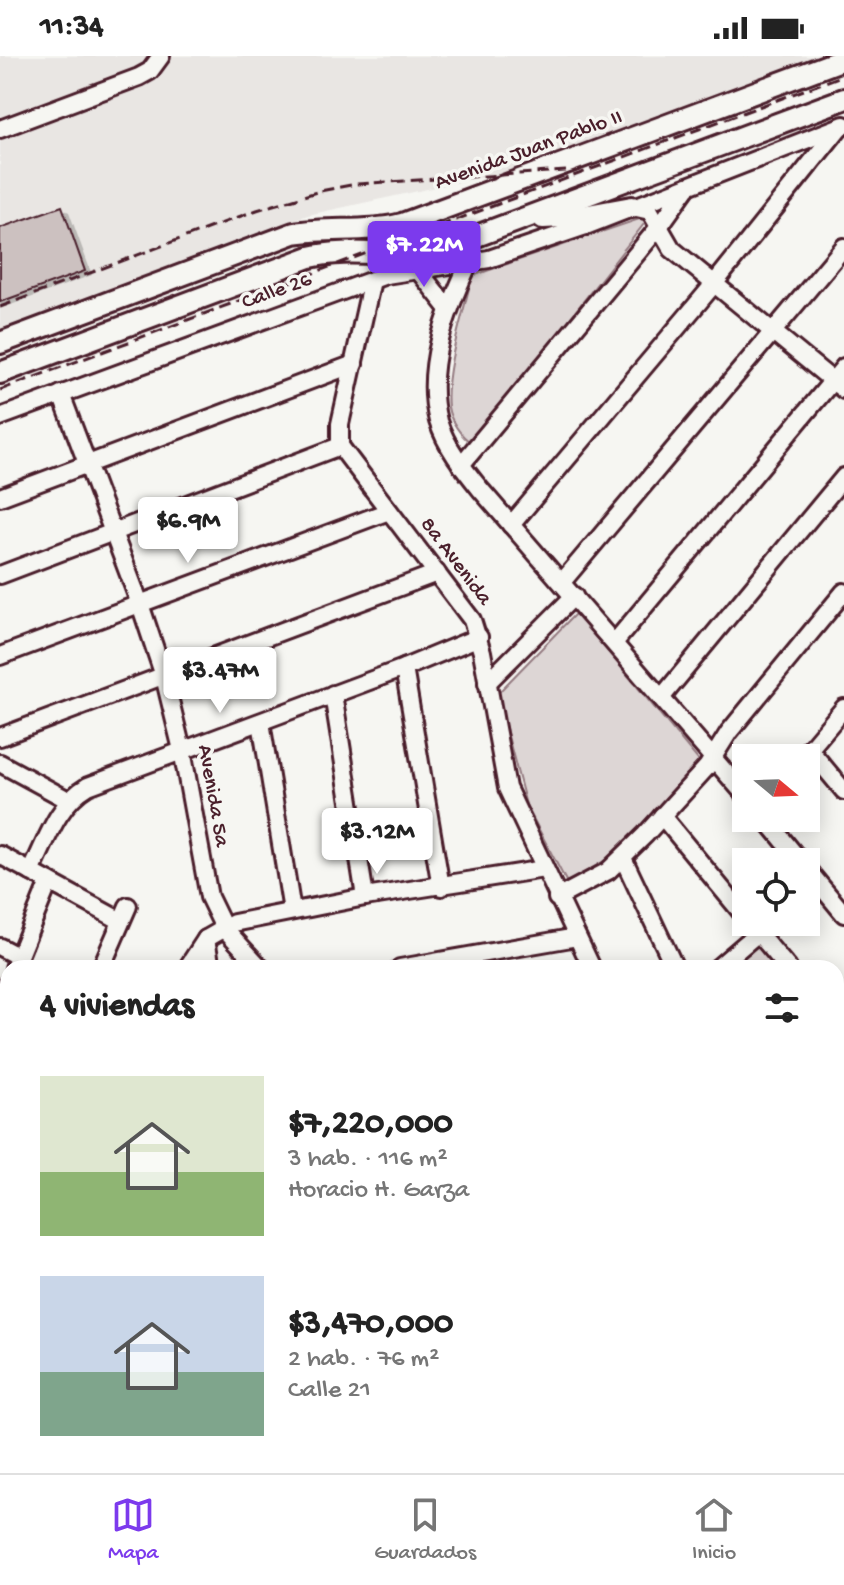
<!DOCTYPE html>
<html lang="es">
<meta charset="utf-8">
<style>
:root{--surface:#fff;--page:#f6f6f6;--text:#222;--muted:#767676;--line:#e0e0e0;--accent:#7c3aed}
body{margin:0;font-family:"Gochi Hand",sans-serif;background:var(--page);color:var(--text);height:100vh;display:flex;flex-direction:column;font-size:30px;white-space:nowrap}
*{box-sizing:border-box;margin:0}
p{font-size:26px;color:var(--muted)}
.icon{flex:none;width:44px;height:44px;fill:none;stroke:currentColor;stroke-width:2;stroke-linecap:round;stroke-linejoin:round}
.map{position:relative;flex:1;overflow:hidden}
.details{position:absolute;left:0px;top:904px;width:844px;height:514px;display:flex;flex-direction:column;background:var(--surface);border-radius:24px 24px 0 0;box-shadow:0 4px 20px #0003}
.details>*{flex:none}
.needle{width:52px;rotate:109deg}
.fabs{position:absolute;left:732px;top:688px;display:grid;gap:16px}
.fabs a{display:grid;place-items:center;width:88px;height:88px;border-radius:0px;background:var(--surface);box-shadow:0 4px 20px #0003;font-size:40px}
.price{position:absolute;translate:-50% -68px;padding:0 18px;border-radius:8px;background:#fff;color:#222;font-size:26px;line-height:52px;filter:drop-shadow(0 2px 4px #0008)}
.price::after{content:'';position:absolute;left:50%;top:48px;width:24px;height:18px;margin-left:-12px;background:inherit;clip-path:polygon(0 0,100% 0,50% 100%)}
.price.on{background:var(--accent);color:#fff}
ul{padding:0;list-style:none}
li{display:flex;align-items:center;gap:24px;height:200px;padding:0 40px}
li span{display:grid;place-items:center;flex:none;width:224px;height:160px;border-radius:0px;color:#555}
li>.icon{margin-inline-start:auto}
span .icon{width:96px;height:96px;fill:#fffc;stroke-width:1}
li b{font-size:34px}
h2{display:flex;justify-content:space-between;align-items:center;height:96px;padding:0 40px;font-size:34px}
.status{display:flex;justify-content:space-between;align-items:center;height:56px;padding:0 40px;background:var(--surface);direction:ltr}
.status svg{height:22px;fill:currentColor}
.menu{display:flex;justify-content:space-around;align-items:center;height:112px;border-top:2px solid var(--line);background:var(--surface);font-size:22px;color:var(--muted)}
.menu a{display:grid;justify-items:center;gap:4px}
.menu .on{color:var(--accent)}
.map>svg:first-child{display:block}
.built{fill:#e9e6e3}
.green{fill:#ddd6d5;stroke:#947a80;stroke-width:2}
.shadow{fill:#0003}
.building{fill:#ccc1c0;stroke:#4a1f2b;stroke-width:2}
.lines{fill:none;stroke-linecap:round;stroke-linejoin:round}
.minor-casing{stroke:#4a1f2b;stroke-width:22}
.major-casing{stroke:#4a1f2b;stroke-width:26}
.path{stroke:#4a1f2b;stroke-width:2;stroke-dasharray:2 6;stroke-linecap:butt}
.minor{stroke:#f6f6f2;stroke-width:16}
.major{stroke:#f6f6f2;stroke-width:20}
.rail{stroke:#4a1f2b;stroke-width:3;stroke-dasharray:12 6;stroke-linecap:butt}
.labels{text-anchor:middle;dominant-baseline:central;stroke-width:7;stroke-linejoin:round;paint-order:stroke}
.street-label{font-size:22px;fill:#4a1f2b;stroke:#f6f6f2}
</style>
<div class="status"><b>11:34</b><svg viewBox="0 0 49 12"><path d="M0 12V9h3v3zM5 12V6h3v6zM10 12V3h3v9zM15 12V0h3v12zM26 1h20v11H26zM47 4h2v5h-2z"/></svg></div>
<div class="map">
<svg width="844" height="1417" viewBox="0 0 844 1417">
<rect width="100%" height="100%" fill="#f6f6f2"/>
<filter id="ink" filterUnits="userSpaceOnUse"><feTurbulence type="fractalNoise" baseFrequency=".0125" numOctaves="2"/><feDisplacementMap in="SourceGraphic" scale="16" xChannelSelector="R" yChannelSelector="G"/><feConvolveMatrix kernelMatrix="1 2 1 2 8 2 1 2 1" color-interpolation-filters="sRGB"/></filter>
<g filter="url(#ink)">
<path class="built" d="M 0,0 L 826,0 L 528,111 L 308,159 L 0,274 Z"/>
<g class="green">
<path d="M 651,159 L 472,387 C 461,381 450,364 448,351 C 444,315 464,256 472,220 Z"/>
<path d="M 576,557 L 699,705 L 614,799 L 567,827 L 526,749 L 497,638 Z"/>
<path d="M 758,888 L 779,912 L 730,912 Z"/>
<path d="M 104,1410 L 377,1410 L 377,1415 L 374,1417 L 215,1417 L 212,1414 L 208,1417 L 109,1417 Z"/>
</g>
<path class="shadow" d="M 61,152 L 69,156 L 92,219 L 0,253 L 0,175 Z"/>
<path class="building" d="M 62,150 L 85,215 L 0,246 L 0,172 Z"/>
<g class="lines">
<defs>
<g id="minor">
<path d="M 0,73 L 139,21 L 150,15 L 161,0"/>
<path d="M 632,151 L 650,155 L 672,193 L 844,334"/>
<path d="M 469,207 C 447,254 424,312 438,365 C 446,391 464,413 481,434 L 746,740"/>
<path d="M 418,214 L 448,252"/>
<path d="M 372,224 L 340,368 L 340,390 L 472,564 L 482,596 L 507,732 L 592,912"/>
<path d="M 61,338 L 140,548 L 164,620 L 182,694 L 209,841 L 224,872 L 261,912"/>
<path d="M 0,361 L 386,219 L 489,203 L 583,171 L 844,69"/>
<path d="M 461,409 L 658,172 L 688,130"/>
<path d="M 0,441 L 354,308"/>
<path d="M 511,469 L 714,228 L 839,72"/>
<path d="M 0,519 L 340,390"/>
<path d="M 562,526 L 844,191"/>
<path d="M 615,586 L 844,311"/>
<path d="M 0,600 L 389,455"/>
<path d="M 404,612 L 441,831"/>
<path d="M 487,627 L 574,540"/>
<path d="M 333,638 L 365,841"/>
<path d="M 662,641 L 844,421"/>
<path d="M 261,666 L 292,855"/>
<path d="M 0,681 L 437,517"/>
<path d="M 809,693 L 844,735"/>
<path d="M 802,702 L 844,652"/>
<path d="M 0,707 L 68,744"/>
<path d="M 662,760 L 746,862"/>
<path d="M 765,762 L 801,806"/>
<path d="M 0,799 L 121,865"/>
<path d="M 623,802 L 675,912"/>
<path d="M 806,812 L 844,858"/>
<path d="M 31,816 C 46,786 57,748 88,730 L 404,612 L 479,581"/>
<path d="M 557,842 L 608,815 L 645,779 L 707,711 L 729,676 L 844,536"/>
<path d="M 749,866 L 788,912"/>
<path d="M 206,883 L 211,912"/>
<path d="M 0,891 L 19,901"/>
<path d="M 14,912 L 49,826"/>
<path d="M 101,912 L 128,850"/>
<path d="M 187,912 L 206,883 L 234,867 L 365,841 L 544,813"/>
<path d="M 400,912 L 577,881"/>
<path d="M 717,912 L 758,877"/>
<path d="M 0,946 L 8,927"/>
<path d="M 836,978 L 844,995"/>
<path d="M 836,1071 L 844,1069"/>
<path d="M 836,1086 L 844,1133"/>
<path d="M 0,1156 L 8,1135"/>
<path d="M 0,1212 L 8,1211"/>
<path d="M 0,1376 L 8,1356"/>
<path d="M 836,1379 L 844,1377"/>
<path d="M 95,1410 L 100,1417"/>
<path d="M 389,1410 L 390,1417"/>
<path d="M 726,1410 L 728,1417"/>
<path d="M 818,1410 L 819,1417"/>
<path d="M 448,1417 L 489,1410"/>
</g>
<g id="major">
<path d="M 543,162 L 583,160 L 632,151"/>
<path d="M 0,287 L 294,177 C 330,171 367,177 402,168 L 844,3"/>
<path d="M 0,317 L 310,201 C 355,190 395,204 439,194 L 844,43"/>
</g>
</defs>
<use href="#minor" class="minor-casing"/>
<use href="#major" class="major-casing"/>
<g class="path">
<path d="M 177,1410 L 182,1417"/>
<path d="M 206,1417 L 217,1410"/>
</g>
<use href="#minor" class="minor"/>
<use href="#major" class="major"/>
<g class="rail">
<path d="M 0,251 L 257,154 L 320,135 L 356,128 L 566,115"/>
<path d="M 0,334 L 844,19"/>
</g>
</g>
</g>
<g class="labels">
<g class="street-label">
<text transform="translate(529 95) rotate(-20)">Avenida Juan Pablo II</text>
<text transform="translate(277 236) rotate(-20)">Calle 26</text>
<text transform="translate(455 506) rotate(53)">8a Avenida</text>
<text transform="translate(212 740) rotate(80)">Avenida 5a</text>
</g>
</g>
</svg>
<div class="fabs">
<a><svg class="needle" viewBox="-14 -14 28 28"><path d="M0-13l5 13h-10z" fill="#e53935"/><path d="M0 13l5-13h-10z" fill="#767676"/></svg></a>
<a><svg class="icon" aria-label="locate" viewBox="0 0 24 24"><circle cx="12" cy="12" r="6"/><path d="M12 2v4M12 18v4M2 12h4M18 12h4"/></svg></a>
</div>
<b class="price on" style="left:424px;top:233px">$7.22M</b>
<b class="price" style="left:188px;top:509px">$6.9M</b>
<b class="price" style="left:220px;top:659px">$3.47M</b>
<b class="price" style="left:377px;top:820px">$3.12M</b>
<section class="details">
<h2>4 viviendas<svg class="icon" aria-label="filters" viewBox="0 0 24 24"><path d="M4 7h16M4 17h16"/><circle cx="9" cy="7" r="2"/><circle cx="15" cy="17" r="2"/></svg></h2>
<ul>
<li><span style="background:linear-gradient(#dfe7d0 60%,#8fb573 0)"><svg class="icon" aria-label="home" viewBox="0 0 24 24"><path d="M3 11l9-7 9 7M6 9v11h12V9"/></svg></span><div><b>$7,220,000</b><p>3 hab. · 116 m²</p><p>Horacio H. Garza</p></div></li>
<li><span style="background:linear-gradient(#c9d6e8 60%,#7fa58c 0)"><svg class="icon" aria-label="home" viewBox="0 0 24 24"><path d="M3 11l9-7 9 7M6 9v11h12V9"/></svg></span><div><b>$3,470,000</b><p>2 hab. · 76 m²</p><p>Calle 21</p></div></li>
</ul>
</section>
</div>
<nav class="menu">
<a class="on"><svg class="icon" aria-label="map" viewBox="0 0 24 24"><path d="M3 6l6-2 6 2 6-2v14l-6 2-6-2-6 2zM9 4v14M15 6v14"/></svg>Mapa</a>
<a><svg class="icon" aria-label="saved" viewBox="0 0 24 24"><path d="M7 4h10v16l-5-4-5 4z"/></svg>Guardados</a>
<a><svg class="icon" aria-label="home" viewBox="0 0 24 24"><path d="M3 11l9-7 9 7M6 9v11h12V9"/></svg>Inicio</a>
</nav>
